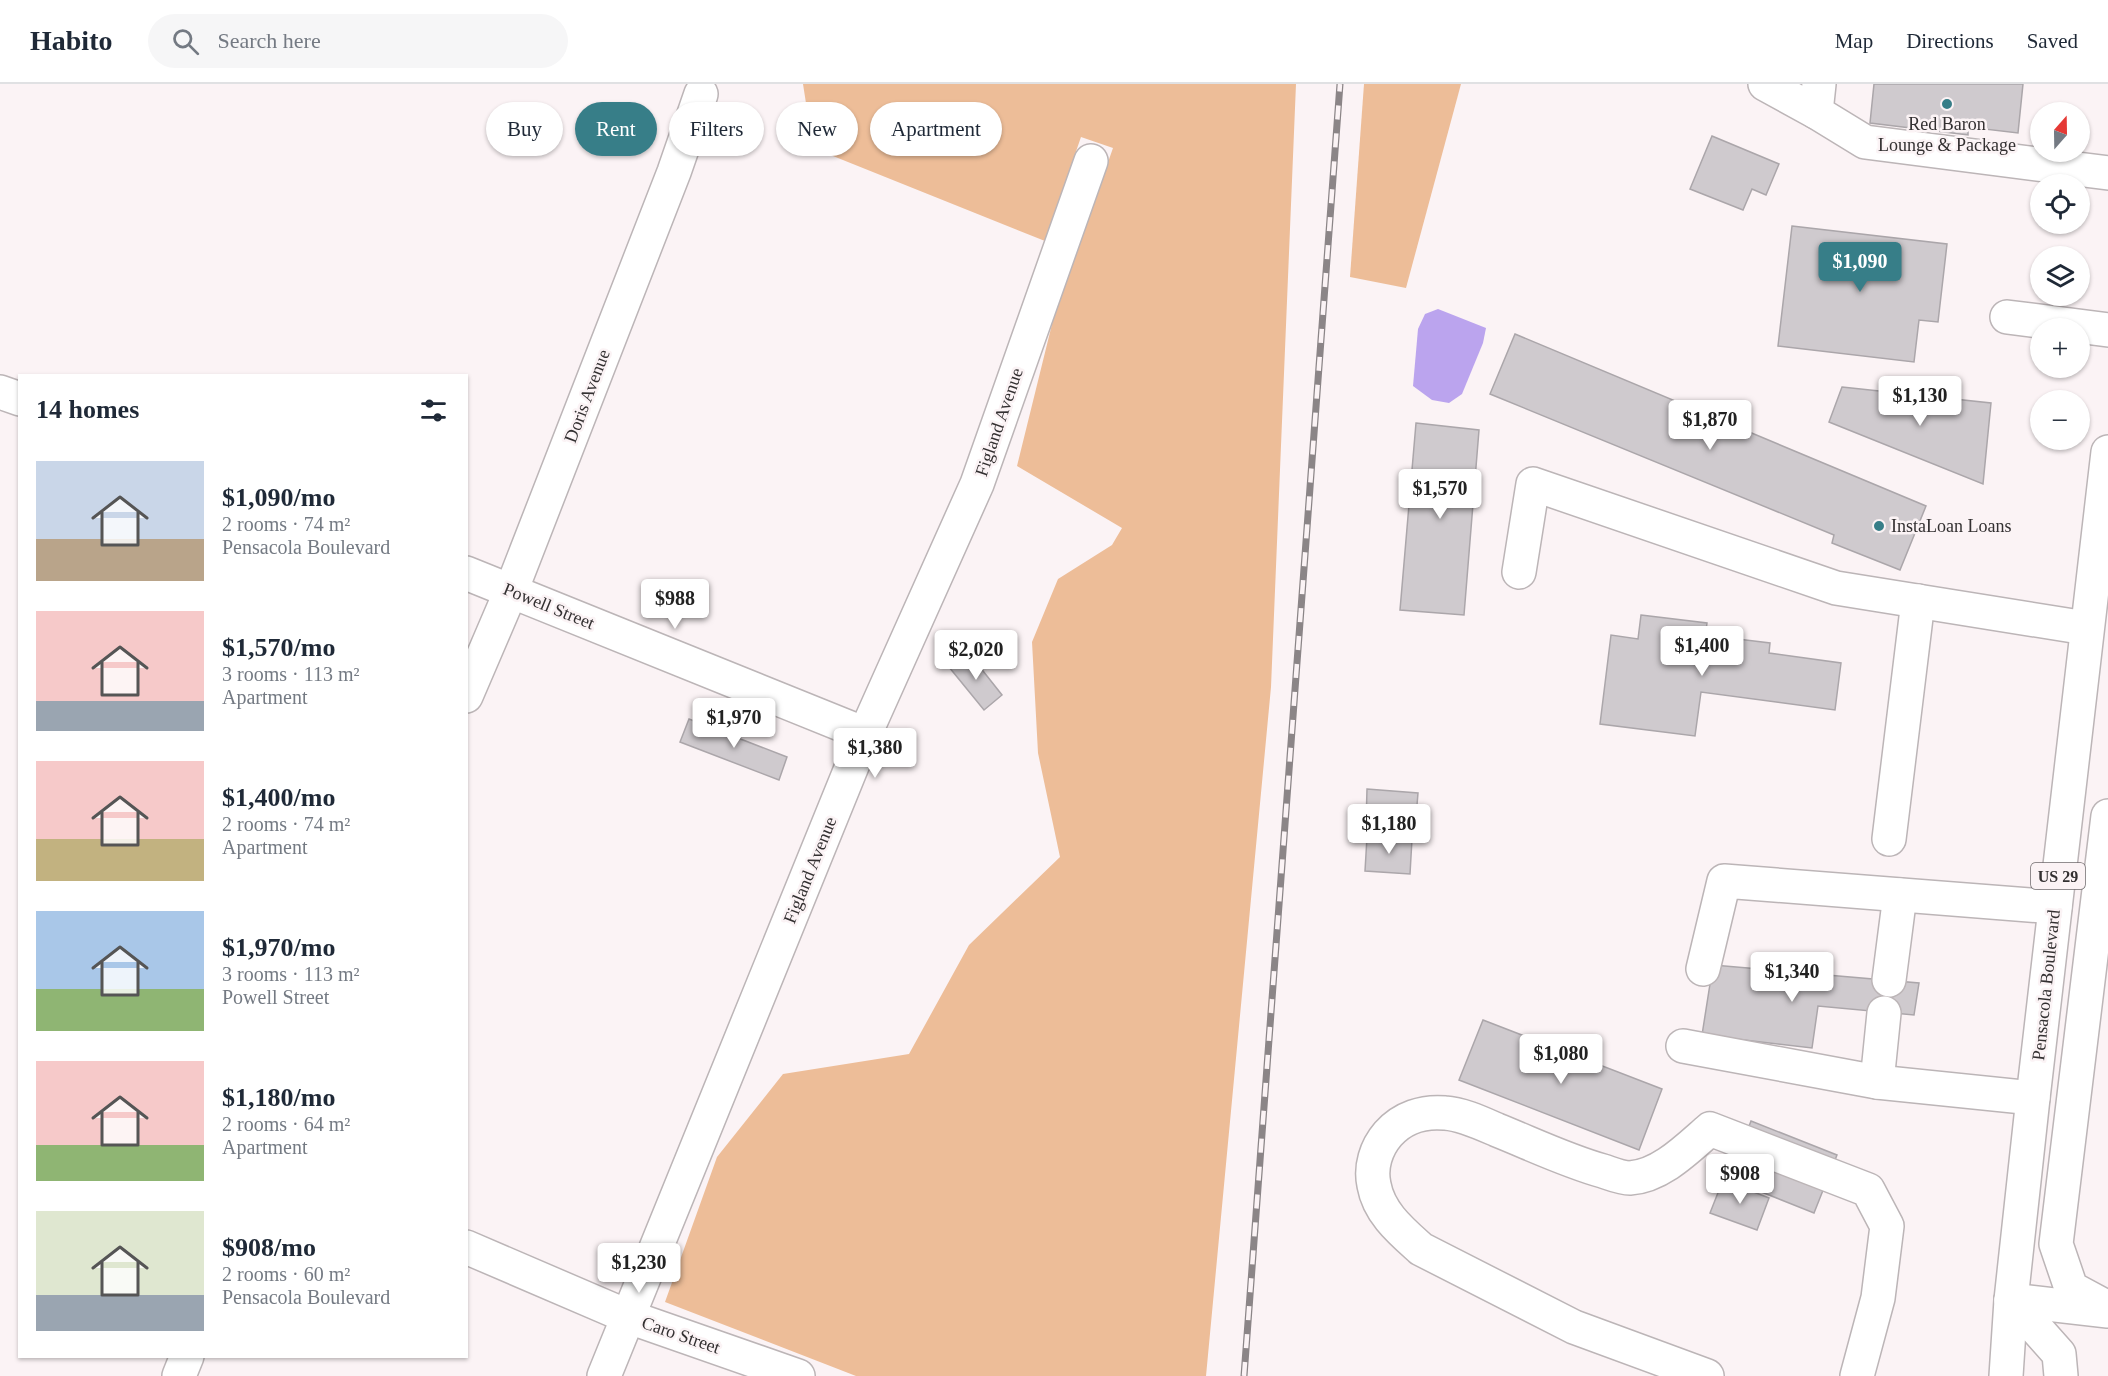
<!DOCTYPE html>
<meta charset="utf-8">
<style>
:root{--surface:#fff;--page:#f6f6f7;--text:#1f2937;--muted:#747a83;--line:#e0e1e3;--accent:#377e88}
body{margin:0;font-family:"Times New Roman",serif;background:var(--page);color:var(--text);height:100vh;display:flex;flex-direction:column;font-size:22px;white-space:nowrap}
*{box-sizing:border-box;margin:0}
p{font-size:20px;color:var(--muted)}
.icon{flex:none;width:33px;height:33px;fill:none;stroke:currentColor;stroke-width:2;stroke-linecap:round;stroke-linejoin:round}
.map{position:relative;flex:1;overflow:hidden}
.sheet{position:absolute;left:18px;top:290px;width:450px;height:984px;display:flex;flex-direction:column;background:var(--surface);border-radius:0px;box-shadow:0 2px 4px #0004}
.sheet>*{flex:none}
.top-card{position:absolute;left:486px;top:18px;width:570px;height:54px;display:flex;gap:12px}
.needle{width:39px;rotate:20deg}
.fabs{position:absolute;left:2030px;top:18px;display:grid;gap:12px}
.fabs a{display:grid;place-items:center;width:60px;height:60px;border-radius:50%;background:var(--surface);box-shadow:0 2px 4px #0004;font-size:30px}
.price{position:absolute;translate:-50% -51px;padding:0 14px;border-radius:6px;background:#fff;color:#222;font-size:20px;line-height:39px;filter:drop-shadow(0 2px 3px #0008)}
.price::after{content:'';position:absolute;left:50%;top:36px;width:18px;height:14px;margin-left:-9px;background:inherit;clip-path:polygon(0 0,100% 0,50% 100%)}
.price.active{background:var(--accent);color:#fff}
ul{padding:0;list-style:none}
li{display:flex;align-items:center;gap:18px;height:150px;padding:0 18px}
li span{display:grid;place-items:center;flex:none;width:168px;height:120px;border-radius:0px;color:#555}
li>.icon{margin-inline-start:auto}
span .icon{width:72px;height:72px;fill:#fffc;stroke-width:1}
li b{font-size:26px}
h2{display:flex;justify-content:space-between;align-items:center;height:72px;padding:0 18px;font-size:26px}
.tag{padding:0 21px;border-radius:27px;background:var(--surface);box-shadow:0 2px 4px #0004;font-size:21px;line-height:54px}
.tag.active{background:var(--accent);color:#fff}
header{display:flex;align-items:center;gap:36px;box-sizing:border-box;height:84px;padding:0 30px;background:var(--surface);border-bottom:2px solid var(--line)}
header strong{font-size:28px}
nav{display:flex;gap:33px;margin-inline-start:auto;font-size:21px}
.search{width:420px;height:54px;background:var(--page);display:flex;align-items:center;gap:15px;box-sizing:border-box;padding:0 21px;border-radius:33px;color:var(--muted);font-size:22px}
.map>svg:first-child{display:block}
.green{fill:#edbd98}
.water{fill:#bba4ee}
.building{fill:#cfcace;stroke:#aba6aa;stroke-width:1.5}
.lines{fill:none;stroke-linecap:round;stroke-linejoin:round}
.minor-casing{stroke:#bcb5b7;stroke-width:36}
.highway-casing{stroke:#bcb5b7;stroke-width:36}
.minor{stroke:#fff;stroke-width:33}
.highway{stroke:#fff;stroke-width:33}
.rail-casing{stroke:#8b8587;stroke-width:7}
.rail{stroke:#fbf3f5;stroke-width:4.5;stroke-dasharray:14;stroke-linecap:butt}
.poi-dot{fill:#377e88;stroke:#fbf3f5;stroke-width:2}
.labels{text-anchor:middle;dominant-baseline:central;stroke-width:5;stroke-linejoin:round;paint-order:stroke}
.shield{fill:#fbf3f5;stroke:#6f6a6c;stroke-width:1.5}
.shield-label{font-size:16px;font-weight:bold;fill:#333031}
.poi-label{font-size:18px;fill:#333031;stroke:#fbf3f5}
.street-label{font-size:18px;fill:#333031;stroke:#fbf3f5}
</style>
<header>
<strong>Habito</strong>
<div class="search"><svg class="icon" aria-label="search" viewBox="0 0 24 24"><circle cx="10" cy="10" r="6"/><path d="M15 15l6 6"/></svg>Search here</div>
<nav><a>Map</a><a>Directions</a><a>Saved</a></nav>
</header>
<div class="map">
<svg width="2108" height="1292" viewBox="0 0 2108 1292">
<rect width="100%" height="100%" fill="#fbf3f5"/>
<g class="green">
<path d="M 803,0 L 1296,0 L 1271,603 L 1206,1292 L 856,1292 L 665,1218 L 717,1073 L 783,990 L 909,970 L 969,861 L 1060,773 L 1038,669 L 1032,558 L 1058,495 L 1112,461 L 1122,444 L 1017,382 L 1054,232 L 1113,64 L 1081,53 L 1045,157 L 813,64 Z"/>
<path d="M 1364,0 L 1461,0 L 1406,204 L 1350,193 Z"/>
</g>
<path class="water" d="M 1438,225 L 1486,244 L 1483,259 L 1462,310 L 1449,319 L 1432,316 L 1413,302 L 1418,245 L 1425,230 Z"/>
<g class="building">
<path d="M 1874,0 L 2023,0 L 2018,49 L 1968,43 L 1968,51 L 1870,39 Z"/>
<path d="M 1712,52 L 1779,80 L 1766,111 L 1752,105 L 1743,126 L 1690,105 Z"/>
<path d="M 1792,142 L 1947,160 L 1938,238 L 1919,236 L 1914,278 L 1778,262 Z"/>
<path d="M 1515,250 L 1926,422 L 1900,486 L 1832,459 L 1834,451 L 1490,310 Z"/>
<path d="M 1842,303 L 1991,319 L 1983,400 L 1829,338 Z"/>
<path d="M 1416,339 L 1479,346 L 1464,531 L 1400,526 Z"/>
<path d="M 1641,531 L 1707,539 L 1704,562 L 1736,566 L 1738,555 L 1770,559 L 1769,569 L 1841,579 L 1835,626 L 1701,608 L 1695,652 L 1600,640 L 1611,551 L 1638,555 Z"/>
<path d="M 968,568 L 1002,611 L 984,626 L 949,583 Z"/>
<path d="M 689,635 L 787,673 L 779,696 L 680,658 Z"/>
<path d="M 1367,705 L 1418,709 L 1415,745 L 1366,741 Z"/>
<path d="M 1367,753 L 1412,755 L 1410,790 L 1365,787 Z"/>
<path d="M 1713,881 L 1919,899 L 1914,931 L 1818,922 L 1812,964 L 1702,951 Z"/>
<path d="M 1483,936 L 1662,1005 L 1639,1066 L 1459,996 Z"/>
<path d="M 1751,1037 L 1837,1071 L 1814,1129 L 1729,1095 Z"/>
<path d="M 1723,1096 L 1769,1114 L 1757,1146 L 1710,1129 Z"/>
</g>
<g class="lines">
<defs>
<g id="minor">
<path d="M 1765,0 L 1816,28"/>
<path d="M 1819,0 L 1816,28 L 1865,58 L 2108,89"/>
<path d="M 2007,233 L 2108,246"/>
<path d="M 0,308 L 20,315"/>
<path d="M 1519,488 L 1533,400 L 1836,504 L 2086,544"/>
<path d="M 466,489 L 865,650"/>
<path d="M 466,612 L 511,507 L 674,88 L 701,10"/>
<path d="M 1889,755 L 1918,517"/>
<path d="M 1703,885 L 1724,797 L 2055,823"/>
<path d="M 1889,896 L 1900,811"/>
<path d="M 1683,962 L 1877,998 L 1884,929"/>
<path d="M 1877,998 L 2033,1014"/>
<path d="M 466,1163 L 629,1233 L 798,1292"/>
<path d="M 2011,1216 L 2108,1227"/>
<path d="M 179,1292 L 187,1272"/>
<path d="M 604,1292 L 865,650 L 977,400 L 1091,77"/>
<path d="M 1707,1292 L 1574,1243 L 1421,1165 C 1401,1147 1379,1129 1374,1101 C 1370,1083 1376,1064 1388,1050 C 1402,1034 1423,1027 1445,1029 C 1462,1030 1481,1039 1497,1046 C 1532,1060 1567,1077 1603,1087 C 1612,1090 1621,1094 1630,1094 C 1661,1092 1688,1064 1710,1045 L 1868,1106 L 1887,1142 L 1878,1214 L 1857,1292"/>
</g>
<g id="highway">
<path d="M 2108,732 L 2056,1160 L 2071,1204 L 2108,1224"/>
<path d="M 2011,1216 L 2059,1270 L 2061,1292"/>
<path d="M 2006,1292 L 2011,1216 L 2033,1014 L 2108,368"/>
</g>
</defs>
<use href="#minor" class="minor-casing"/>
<use href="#highway" class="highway-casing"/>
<use href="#minor" class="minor"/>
<use href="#highway" class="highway"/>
<defs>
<path id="rail" d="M 1244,1292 L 1340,0"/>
</defs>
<use href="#rail" class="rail-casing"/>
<use href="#rail" class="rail"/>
</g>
<g class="poi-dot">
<circle cx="1947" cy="20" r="6"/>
<circle cx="1879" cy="442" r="6"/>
</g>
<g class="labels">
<rect class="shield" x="2031" y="779" width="54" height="26" rx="4.5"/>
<g class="shield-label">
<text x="2058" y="792">US 29</text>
</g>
<g class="poi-label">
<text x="1947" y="40">Red Baron<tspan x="1947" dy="21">Lounge &amp; Package</tspan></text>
<text x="1891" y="442" text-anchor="start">InstaLoan Loans</text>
</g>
<g class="street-label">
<text transform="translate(587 312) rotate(-69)">Doris Avenue</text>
<text transform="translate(999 338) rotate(-71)">Figland Avenue</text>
<text transform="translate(549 522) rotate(22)">Powell Street</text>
<text transform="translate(810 786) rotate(-68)">Figland Avenue</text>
<text transform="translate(2046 901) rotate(-84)">Pensacola Boulevard</text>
<text transform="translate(681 1251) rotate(19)">Caro Street</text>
</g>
</g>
</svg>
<div class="fabs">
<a><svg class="needle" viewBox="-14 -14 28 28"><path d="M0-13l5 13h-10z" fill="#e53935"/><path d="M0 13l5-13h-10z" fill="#747a83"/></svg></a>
<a><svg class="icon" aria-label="locate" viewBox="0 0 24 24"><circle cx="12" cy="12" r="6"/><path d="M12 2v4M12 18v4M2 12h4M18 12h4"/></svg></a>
<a><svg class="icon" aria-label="layers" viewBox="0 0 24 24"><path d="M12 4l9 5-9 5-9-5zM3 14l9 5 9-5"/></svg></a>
<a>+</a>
<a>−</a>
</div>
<b class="price active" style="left:1860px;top:209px">$1,090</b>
<b class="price" style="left:1920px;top:343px">$1,130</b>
<b class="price" style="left:1710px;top:367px">$1,870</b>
<b class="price" style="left:1440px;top:436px">$1,570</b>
<b class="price" style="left:675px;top:546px">$988</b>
<b class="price" style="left:1702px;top:593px">$1,400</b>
<b class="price" style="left:976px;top:597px">$2,020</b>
<b class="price" style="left:734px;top:665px">$1,970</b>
<b class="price" style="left:875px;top:695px">$1,380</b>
<b class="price" style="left:1389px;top:771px">$1,180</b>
<b class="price" style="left:1792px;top:919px">$1,340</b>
<b class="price" style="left:1561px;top:1001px">$1,080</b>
<b class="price" style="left:1740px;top:1121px">$908</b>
<b class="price" style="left:639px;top:1210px">$1,230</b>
<div class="top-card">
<a class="tag">Buy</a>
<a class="tag active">Rent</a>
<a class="tag">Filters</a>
<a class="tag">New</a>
<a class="tag">Apartment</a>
</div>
<section class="sheet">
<h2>14 homes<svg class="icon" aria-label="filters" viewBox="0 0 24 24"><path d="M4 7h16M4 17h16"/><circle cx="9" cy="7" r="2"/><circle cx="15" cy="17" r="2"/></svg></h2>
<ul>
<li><span style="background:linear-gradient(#c9d6e8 65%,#b9a48a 0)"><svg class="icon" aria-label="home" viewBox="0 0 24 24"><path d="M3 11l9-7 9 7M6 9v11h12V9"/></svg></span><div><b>$1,090/mo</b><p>2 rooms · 74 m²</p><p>Pensacola Boulevard</p></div></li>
<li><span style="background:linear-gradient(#f6c9c9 75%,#9aa5b1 0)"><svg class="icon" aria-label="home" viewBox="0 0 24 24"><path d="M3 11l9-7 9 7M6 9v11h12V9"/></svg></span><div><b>$1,570/mo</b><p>3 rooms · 113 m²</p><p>Apartment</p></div></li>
<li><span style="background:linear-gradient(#f6c9c9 65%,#c2b280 0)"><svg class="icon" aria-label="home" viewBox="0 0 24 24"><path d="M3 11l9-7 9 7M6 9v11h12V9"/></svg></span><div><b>$1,400/mo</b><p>2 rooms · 74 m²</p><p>Apartment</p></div></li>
<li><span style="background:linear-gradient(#a9c7e8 65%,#8fb573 0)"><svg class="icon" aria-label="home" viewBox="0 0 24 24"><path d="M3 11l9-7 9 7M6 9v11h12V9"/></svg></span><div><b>$1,970/mo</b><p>3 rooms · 113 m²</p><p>Powell Street</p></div></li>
<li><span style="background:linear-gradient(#f6c9c9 70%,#8fb573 0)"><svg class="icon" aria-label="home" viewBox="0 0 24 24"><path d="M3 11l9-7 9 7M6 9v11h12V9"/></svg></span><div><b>$1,180/mo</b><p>2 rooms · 64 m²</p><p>Apartment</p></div></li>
<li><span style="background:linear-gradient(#dfe7d0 70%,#9aa5b1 0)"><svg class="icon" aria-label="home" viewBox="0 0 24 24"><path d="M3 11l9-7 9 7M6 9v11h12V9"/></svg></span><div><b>$908/mo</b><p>2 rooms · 60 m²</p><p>Pensacola Boulevard</p></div></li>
</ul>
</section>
</div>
